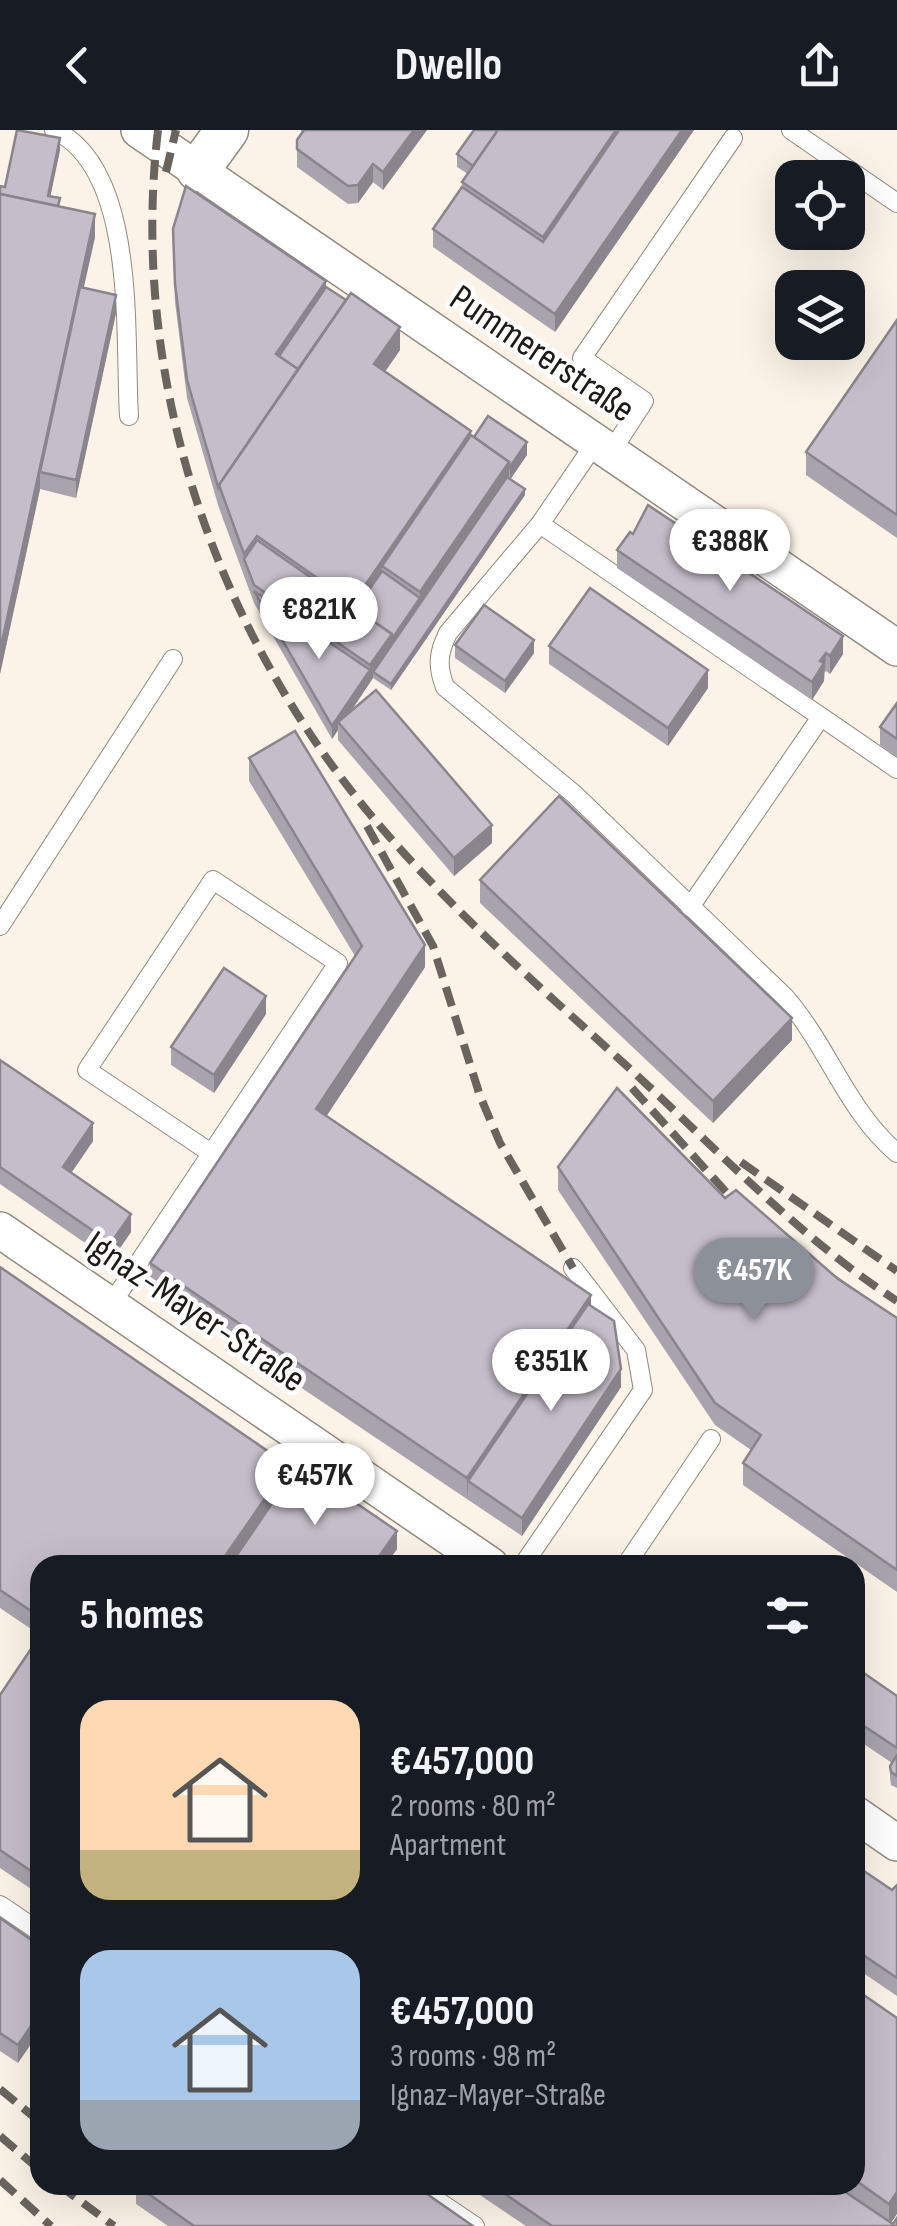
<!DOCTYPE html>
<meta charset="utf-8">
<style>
:root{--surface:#171b24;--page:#20242c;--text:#f1f3f6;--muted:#9ea1a6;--accent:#8c9099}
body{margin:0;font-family:"Sofia Sans Condensed",sans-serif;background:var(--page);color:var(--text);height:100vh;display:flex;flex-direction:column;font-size:38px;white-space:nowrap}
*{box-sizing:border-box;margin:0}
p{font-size:32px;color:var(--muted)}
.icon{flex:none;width:55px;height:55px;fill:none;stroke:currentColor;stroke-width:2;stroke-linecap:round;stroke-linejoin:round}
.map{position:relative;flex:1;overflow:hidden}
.panel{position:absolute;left:30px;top:1425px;width:835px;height:640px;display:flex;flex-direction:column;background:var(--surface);border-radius:30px;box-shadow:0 10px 40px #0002}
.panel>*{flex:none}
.buttons{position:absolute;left:775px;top:30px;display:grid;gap:20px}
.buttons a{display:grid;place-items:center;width:90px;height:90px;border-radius:20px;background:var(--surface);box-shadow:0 10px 40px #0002;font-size:50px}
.price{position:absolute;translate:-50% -85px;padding:0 22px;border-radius:35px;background:#fff;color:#222;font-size:32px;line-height:65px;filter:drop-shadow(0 2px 5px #0008)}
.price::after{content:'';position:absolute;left:50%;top:60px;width:30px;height:22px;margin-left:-15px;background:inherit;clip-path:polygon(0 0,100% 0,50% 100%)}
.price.current{background:var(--accent);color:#fff}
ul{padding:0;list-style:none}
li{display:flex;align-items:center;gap:30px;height:250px;padding:0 50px}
li span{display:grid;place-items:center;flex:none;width:280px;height:200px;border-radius:30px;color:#555}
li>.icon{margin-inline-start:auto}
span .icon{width:120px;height:120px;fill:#fffc;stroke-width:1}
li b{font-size:42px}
h2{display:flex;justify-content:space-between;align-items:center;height:120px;padding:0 50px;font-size:42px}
header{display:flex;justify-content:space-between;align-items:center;height:130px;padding:0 50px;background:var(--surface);font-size:45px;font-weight:700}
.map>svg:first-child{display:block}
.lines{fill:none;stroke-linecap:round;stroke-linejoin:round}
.service-casing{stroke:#918a7f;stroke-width:20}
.minor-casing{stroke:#918a7f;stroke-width:38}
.tertiary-casing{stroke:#918a7f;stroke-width:45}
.service{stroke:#fff;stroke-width:18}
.minor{stroke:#fff;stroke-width:35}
.tertiary{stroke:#fff;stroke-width:42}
.rail{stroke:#69645d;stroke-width:8;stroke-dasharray:20 10;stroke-linecap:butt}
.wall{fill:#a9a3ad}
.shaded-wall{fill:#8a848d}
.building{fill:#c5bdc9;stroke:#8a848d;stroke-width:2.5}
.labels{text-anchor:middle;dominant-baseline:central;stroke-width:9;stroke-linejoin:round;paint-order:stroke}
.street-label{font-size:38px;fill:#1d1a16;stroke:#fff}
</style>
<header><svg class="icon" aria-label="back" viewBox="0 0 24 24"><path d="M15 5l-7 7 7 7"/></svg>Dwello<svg class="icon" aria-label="share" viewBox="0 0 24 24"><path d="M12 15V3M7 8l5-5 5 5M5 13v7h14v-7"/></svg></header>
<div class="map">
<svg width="897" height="2096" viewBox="0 0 897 2096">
<rect width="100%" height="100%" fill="#fbf3e7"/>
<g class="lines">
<defs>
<g id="service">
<path d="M 54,0 C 138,39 124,207 129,286"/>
<path d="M 791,0 L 897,73"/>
<path d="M 596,312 L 540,394 L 897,639"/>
<path d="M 611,322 L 644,271 L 582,228 L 733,8"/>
<path d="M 540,394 L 448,503 C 438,523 437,536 445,557 L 574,664 L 785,867 C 828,916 847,981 897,1023"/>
<path d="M 690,777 L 821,587"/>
<path d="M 0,796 L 173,529"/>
<path d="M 110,1176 L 338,833 L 213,750 L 87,940 L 211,1023"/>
<path d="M 523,1435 L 643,1260 L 636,1220 L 573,1138"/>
<path d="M 626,1435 L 711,1309"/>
<path d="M 0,1775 L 40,1802"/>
<path d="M 414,2055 L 475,2096"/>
</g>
<g id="minor">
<path d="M 139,0 L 897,518"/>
<path d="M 0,1100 L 490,1435"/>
<path d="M 855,1684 L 897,1713"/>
</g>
<path id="tertiary" d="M 198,40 L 227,0"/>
</defs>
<use href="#service" class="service-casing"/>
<use href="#minor" class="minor-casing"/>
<use href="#tertiary" class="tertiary-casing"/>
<use href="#service" class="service"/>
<use href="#minor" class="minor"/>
<use href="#tertiary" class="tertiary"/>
<g class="rail">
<path d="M 158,0 C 129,245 213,495 369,683 C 446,776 540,857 629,938 C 717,1019 796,1105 897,1171"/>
<path d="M 166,42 L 176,0"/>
<path d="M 367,696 L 433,816 L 480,966 L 500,1013 L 573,1138"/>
<path d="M 632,958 L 746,1084"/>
<path d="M 741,1032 L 897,1141"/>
<path d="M 0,1959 L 40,1992"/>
<path d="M 0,2006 L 40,2040"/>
<path d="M 0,2050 L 51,2096"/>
<path d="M 59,2055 L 114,2096"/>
</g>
</g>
<g class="wall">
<path d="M 301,0 L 427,0 L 383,60 L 373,52 L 358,73 L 348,74 L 297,37 L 297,10 L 301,4 Z"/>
<path d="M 694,0 L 555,202 L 433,117 L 433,99 L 462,57 L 462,52 L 468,44 L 457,37 L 457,24 Z"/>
<path d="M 60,20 L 50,66 L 60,77 L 95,107 L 83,158 L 116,183 L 76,368 L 40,359 L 0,544 L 0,56 L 5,57 Z"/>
<path d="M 173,117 L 326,157 L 400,220 L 385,242 L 471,305 L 527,325 L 510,349 L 525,365 L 391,560 L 373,548 L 350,582 L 492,713 L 454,746 L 338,610 L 338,600 L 332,609 L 254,473 L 219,378 L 187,268 L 175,172 Z"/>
<path d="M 897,190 L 897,408 L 806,345 L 806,322 Z"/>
<path d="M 617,420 L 843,524 L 830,544 L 826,541 L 824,543 L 824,551 L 812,570 L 617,438 Z"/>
<path d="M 455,515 L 534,523 L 505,563 L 455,528 Z"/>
<path d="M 549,516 L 708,558 L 668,616 L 549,534 Z"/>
<path d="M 897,573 L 897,627 L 880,615 L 880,597 Z"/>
<path d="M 249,628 L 425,837 L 326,986 L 591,1175 L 621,1257 L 522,1406 L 150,1156 L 150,1133 L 355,826 L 249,651 Z"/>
<path d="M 480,750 L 792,910 L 713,993 L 480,773 Z"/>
<path d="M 266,884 L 214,963 L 171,935 L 171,917 Z"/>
<path d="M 0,930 L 93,1011 L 71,1043 L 131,1102 L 111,1131 L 0,1054 Z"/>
<path d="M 558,1037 L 725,1068 L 897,1188 L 897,1462 L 743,1355 L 743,1333 L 751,1320 L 715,1295 L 558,1060 Z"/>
<path d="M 0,1137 L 288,1350 L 397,1419 L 387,1433 L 40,1435 L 40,1505 L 0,1478 Z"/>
<path d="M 40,1512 L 40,1765 L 0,1738 L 0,1565 Z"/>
<path d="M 855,1537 L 897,1566 L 897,1658 L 891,1655 L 890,1648 L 890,1636 L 892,1633 L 855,1608 Z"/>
<path d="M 855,1735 L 892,1760 L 897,1755 L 897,1866 L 856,1838 Z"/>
<path d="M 0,1788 L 40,1816 L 18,1933 L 0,1921 Z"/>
<path d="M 855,1859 L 897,1888 L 891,2093 L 897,2096 L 526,2096 L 465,2055 L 855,2055 Z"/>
<path d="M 136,2055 L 473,2096 L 168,2096 L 136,2074 Z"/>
</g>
<g class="shaded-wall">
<path d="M 414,0 L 427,0 L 383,60 L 383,42 Z"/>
<path d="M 616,0 L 625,0 L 543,130 L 543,107 Z"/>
<path d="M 682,0 L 694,0 L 555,202 L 555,184 Z"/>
<path d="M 60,8 L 60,20 L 48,78 L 48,66 Z"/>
<path d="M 373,34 L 373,52 L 358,73 L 358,55 Z"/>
<path d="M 95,84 L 95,107 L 43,343 L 40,342 L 40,359 L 0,544 L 0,521 Z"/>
<path d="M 326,151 L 326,169 L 282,234 L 276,224 Z"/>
<path d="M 116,165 L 116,183 L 76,368 L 76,350 Z"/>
<path d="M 400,197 L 400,220 L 374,257 L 374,234 Z"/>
<path d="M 471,301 L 471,323 L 382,436 L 382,453 L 353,483 L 353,473 Z"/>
<path d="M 527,312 L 527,325 L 510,350 L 510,337 Z"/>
<path d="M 509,332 L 509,350 L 420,480 L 420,462 Z"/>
<path d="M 525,359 L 525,365 L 391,560 L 391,554 Z"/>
<path d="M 420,468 L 420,480 L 392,522 L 392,509 Z"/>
<path d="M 392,504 L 392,522 L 373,542 L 373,548 L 341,596 L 338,592 L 338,600 L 332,609 L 332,596 L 370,540 L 370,535 Z"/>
<path d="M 843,506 L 843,524 L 830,544 L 830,526 Z"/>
<path d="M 534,510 L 534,523 L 505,563 L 505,551 Z"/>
<path d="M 826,523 L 824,551 L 812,570 L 812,552 L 820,531 Z"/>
<path d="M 708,540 L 708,558 L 668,616 L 668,598 Z"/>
<path d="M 492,695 L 492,713 L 454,746 L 454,728 Z"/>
<path d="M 425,815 L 425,837 L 316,1002 L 316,979 Z"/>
<path d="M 266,866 L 266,884 L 214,963 L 214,945 Z"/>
<path d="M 792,888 L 792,910 L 713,993 L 713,971 Z"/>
<path d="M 93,993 L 93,1011 L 63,1055 L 63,1037 Z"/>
<path d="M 131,1084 L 131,1102 L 111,1131 L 111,1113 Z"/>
<path d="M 591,1165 L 591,1188 L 468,1351 L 467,1370 L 467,1348 Z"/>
<path d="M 621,1239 L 621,1257 L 522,1406 L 522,1388 Z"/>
<path d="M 288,1335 L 288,1353 L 231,1435 L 219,1435 Z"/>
<path d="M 397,1401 L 397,1419 L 385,1435 L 373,1435 Z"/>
<path d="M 40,1883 L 40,1901 L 18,1933 L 18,1915 Z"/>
<path d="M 897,2062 L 897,2084 L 889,2096 L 889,2074 Z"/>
</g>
<g class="building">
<path d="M 17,0 L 60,8 L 48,66 L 60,68 L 58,76 L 0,64 L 0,56 L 5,57 Z"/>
<path d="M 304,0 L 414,0 L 383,42 L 373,34 L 358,55 L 348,56 L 297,19 L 297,10 Z"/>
<path d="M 474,0 L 498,0 L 473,36 L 457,24 Z"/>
<path d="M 498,0 L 616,0 L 543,107 L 462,52 Z"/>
<path d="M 619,0 L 682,0 L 555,184 L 433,99 L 462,57 L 543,112 Z"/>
<path d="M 186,56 L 326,151 L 276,224 L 298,239 L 219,355 L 219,360 L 187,250 L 175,154 L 173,99 Z"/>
<path d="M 0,64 L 95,84 L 0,521 Z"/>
<path d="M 80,157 L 116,165 L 76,350 L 40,342 Z"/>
<path d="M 326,157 L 346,170 L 298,239 L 279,226 Z"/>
<path d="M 351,163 L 400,197 L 374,234 L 471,301 L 353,473 L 257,406 L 244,424 L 219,355 Z"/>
<path d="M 897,190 L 897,385 L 806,322 Z"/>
<path d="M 488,286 L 527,312 L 510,337 L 509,332 L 474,307 Z"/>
<path d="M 471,305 L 509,332 L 420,462 L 382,436 Z"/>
<path d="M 507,347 L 525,359 L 391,554 L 373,542 Z"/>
<path d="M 648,375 L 843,506 L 830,526 L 826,523 L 820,531 L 824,533 L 812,552 L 617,420 L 630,402 L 633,404 Z"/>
<path d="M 257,410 L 392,504 L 370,535 L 254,455 L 244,429 Z"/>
<path d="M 382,441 L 420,468 L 392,509 L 392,504 L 356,479 Z"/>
<path d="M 590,458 L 708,540 L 668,598 L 549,516 Z"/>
<path d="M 254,461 L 370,540 L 332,596 Z"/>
<path d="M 484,475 L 534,510 L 505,551 L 455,515 Z"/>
<path d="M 376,560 L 492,695 L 454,728 L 338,592 Z"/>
<path d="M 897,573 L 897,609 L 880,597 Z"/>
<path d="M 295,601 L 425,815 L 316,979 L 591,1165 L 467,1348 L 150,1133 L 362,816 L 249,628 Z"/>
<path d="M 559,666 L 792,888 L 713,971 L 480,750 Z"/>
<path d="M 224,838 L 266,866 L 214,945 L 171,917 Z"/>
<path d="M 0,930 L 93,993 L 63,1037 L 131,1084 L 111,1113 L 0,1037 Z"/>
<path d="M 617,958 L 725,1068 L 736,1060 L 838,1149 L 897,1188 L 897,1440 L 743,1333 L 761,1305 L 715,1273 L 558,1037 Z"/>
<path d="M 0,1137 L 288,1335 L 219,1435 L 40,1435 L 40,1487 L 0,1460 Z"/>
<path d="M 588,1174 L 614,1191 L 621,1239 L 522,1388 L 468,1351 Z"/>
<path d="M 299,1334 L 397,1401 L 373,1435 L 230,1435 Z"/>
<path d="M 37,1510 L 40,1512 L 40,1747 L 0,1720 L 0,1565 Z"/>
<path d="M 855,1537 L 897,1566 L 897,1618 L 855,1590 Z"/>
<path d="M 897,1625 L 897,1646 L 891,1642 L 890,1636 Z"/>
<path d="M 855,1735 L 892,1760 L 897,1755 L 897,1848 L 856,1820 Z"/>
<path d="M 0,1788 L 40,1816 L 40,1883 L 18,1915 L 0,1903 Z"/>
<path d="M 855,1859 L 897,1888 L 897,2062 L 889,2074 L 855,2050 Z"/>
<path d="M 136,2055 L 414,2055 L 473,2096 L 194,2096 Z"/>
<path d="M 492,2055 L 835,2055 L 893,2094 L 897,2088 L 897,2096 L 552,2096 Z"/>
</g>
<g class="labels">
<g class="street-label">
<text transform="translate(542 224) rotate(34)">Pummererstraße</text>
<text transform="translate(195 1182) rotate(34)">Ignaz-Mayer-Straße</text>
</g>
</g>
</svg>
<div class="buttons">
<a><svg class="icon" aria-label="locate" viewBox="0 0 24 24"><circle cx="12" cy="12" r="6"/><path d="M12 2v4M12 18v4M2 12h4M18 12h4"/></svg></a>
<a><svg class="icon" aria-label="layers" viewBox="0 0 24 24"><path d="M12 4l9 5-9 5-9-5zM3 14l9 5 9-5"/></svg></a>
</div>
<b class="price" style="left:730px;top:464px">€388K</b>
<b class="price" style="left:319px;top:532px">€821K</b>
<b class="price current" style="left:754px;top:1193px">€457K</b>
<b class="price" style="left:551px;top:1284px">€351K</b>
<b class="price" style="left:315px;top:1398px">€457K</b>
<section class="panel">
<h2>5 homes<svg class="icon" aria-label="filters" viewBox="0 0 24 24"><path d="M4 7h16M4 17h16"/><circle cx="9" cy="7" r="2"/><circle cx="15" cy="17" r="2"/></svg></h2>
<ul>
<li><span style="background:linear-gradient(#ffd9b3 75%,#c2b280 0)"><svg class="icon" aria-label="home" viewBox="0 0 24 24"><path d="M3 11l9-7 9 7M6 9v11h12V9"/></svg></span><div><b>€457,000</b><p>2 rooms · 80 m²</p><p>Apartment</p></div></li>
<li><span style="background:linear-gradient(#a9c7e8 75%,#9aa5b1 0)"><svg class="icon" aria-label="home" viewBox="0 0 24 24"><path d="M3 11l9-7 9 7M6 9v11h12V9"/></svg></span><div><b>€457,000</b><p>3 rooms · 98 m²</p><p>Ignaz-Mayer-Straße</p></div></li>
</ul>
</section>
</div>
